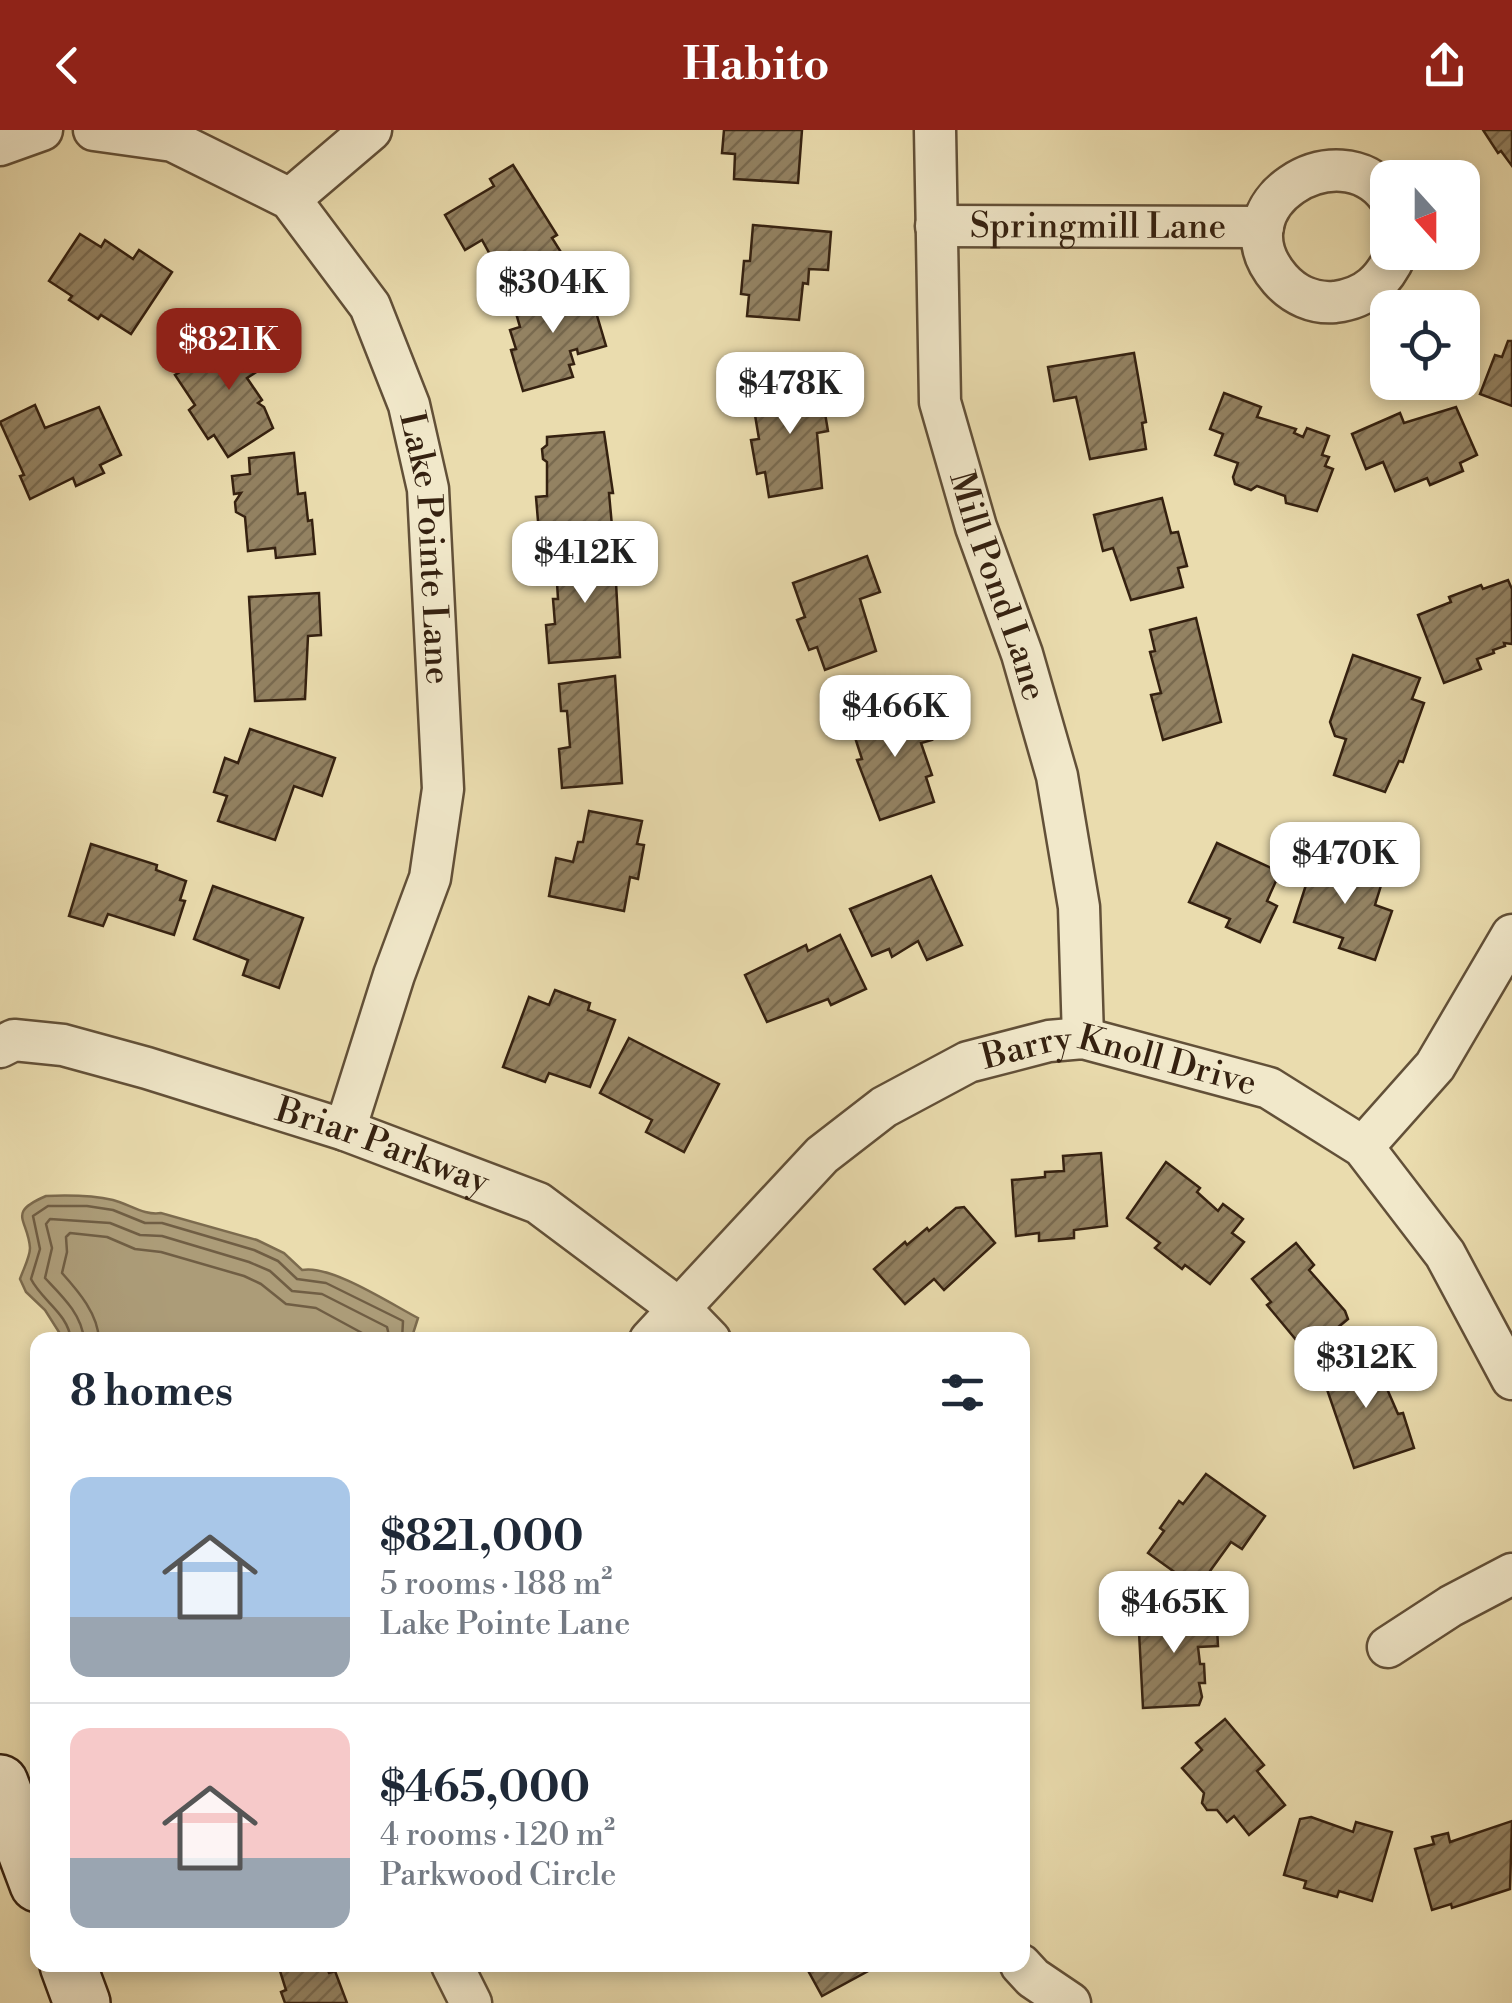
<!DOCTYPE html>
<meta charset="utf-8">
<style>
:root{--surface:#fff;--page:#f6f6f7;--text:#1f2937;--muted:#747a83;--line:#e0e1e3;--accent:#8f2418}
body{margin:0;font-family:"Libre Bodoni",serif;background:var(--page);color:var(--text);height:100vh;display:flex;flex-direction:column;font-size:38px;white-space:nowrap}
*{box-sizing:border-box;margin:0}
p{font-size:32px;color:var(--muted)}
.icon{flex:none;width:55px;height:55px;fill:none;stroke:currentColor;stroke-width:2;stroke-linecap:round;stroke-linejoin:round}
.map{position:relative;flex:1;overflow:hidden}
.panel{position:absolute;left:30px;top:1202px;width:1000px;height:640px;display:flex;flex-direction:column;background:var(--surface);border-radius:20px;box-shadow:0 5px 15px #0003}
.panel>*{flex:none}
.needle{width:65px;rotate:159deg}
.fabs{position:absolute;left:1370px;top:30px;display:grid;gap:20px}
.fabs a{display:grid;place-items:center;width:110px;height:110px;border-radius:20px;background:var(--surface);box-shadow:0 5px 15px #0003;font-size:50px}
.price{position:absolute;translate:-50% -85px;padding:0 22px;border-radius:20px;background:#fff;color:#222;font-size:32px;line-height:65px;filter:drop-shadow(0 2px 5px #0008)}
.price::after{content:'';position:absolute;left:50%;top:60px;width:30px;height:22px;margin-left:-15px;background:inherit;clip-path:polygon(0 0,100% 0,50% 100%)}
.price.active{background:var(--accent);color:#fff}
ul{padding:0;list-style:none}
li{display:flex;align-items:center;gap:30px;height:250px;padding:0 40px}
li+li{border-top:2px solid var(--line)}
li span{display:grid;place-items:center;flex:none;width:280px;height:200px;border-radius:20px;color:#555}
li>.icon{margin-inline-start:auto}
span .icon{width:120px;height:120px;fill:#fffc;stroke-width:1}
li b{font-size:42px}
h2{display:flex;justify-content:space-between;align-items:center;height:120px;padding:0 40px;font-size:42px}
header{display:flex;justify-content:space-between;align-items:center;height:130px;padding:0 40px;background:var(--accent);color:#fff;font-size:45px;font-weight:700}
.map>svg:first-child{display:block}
.water{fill:#ac9c78;stroke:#7c6b4e;stroke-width:2.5}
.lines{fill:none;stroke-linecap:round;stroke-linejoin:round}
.shore{stroke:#705e44;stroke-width:2.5}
.building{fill:url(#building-hatch);stroke:#352110;stroke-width:2.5}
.street-casing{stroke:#625038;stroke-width:45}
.secondary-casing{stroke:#352110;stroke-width:60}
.street{stroke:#f1e8ca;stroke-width:40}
.secondary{stroke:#f1e8ca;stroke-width:55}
.labels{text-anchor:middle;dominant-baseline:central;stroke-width:8;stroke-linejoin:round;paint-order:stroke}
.street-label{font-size:35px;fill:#352110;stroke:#f1e8ca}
</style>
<header><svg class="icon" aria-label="back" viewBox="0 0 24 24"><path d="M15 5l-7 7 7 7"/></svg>Habito<svg class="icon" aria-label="share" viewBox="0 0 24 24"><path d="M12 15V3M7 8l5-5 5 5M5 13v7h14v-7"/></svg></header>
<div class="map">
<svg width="1512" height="1873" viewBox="0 0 1512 1873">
<defs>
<pattern id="building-hatch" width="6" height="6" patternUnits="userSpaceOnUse" patternTransform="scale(2.5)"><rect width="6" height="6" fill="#938262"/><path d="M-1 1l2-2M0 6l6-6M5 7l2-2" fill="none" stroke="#796a4f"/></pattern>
</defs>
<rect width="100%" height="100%" fill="#eadcae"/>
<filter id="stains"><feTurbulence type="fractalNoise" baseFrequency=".002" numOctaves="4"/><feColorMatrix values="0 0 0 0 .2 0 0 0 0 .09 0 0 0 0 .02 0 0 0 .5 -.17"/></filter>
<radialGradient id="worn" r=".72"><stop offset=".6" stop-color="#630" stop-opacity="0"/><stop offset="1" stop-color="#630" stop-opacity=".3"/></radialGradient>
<path class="water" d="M 46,1066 C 69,1065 91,1065 113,1070 C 129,1074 145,1086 161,1083 L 257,1110 L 284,1123 L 302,1140 C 330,1134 391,1174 418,1188 L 411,1210 L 64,1210 L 45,1180 L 26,1162 L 20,1149 C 23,1140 30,1127 30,1118 C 28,1089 6,1083 46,1066 Z"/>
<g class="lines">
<g class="shore">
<path d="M 71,1210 C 68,1183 42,1171 31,1149 L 40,1119 L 33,1086 L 48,1076 L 87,1076 L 113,1080 L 145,1093 L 162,1093 L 254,1120 L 278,1131 L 297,1149 L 326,1153 L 403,1191 L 402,1210"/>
<path d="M 84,1210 C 82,1184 61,1165 45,1148 L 52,1118 L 46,1094 L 50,1089 L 110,1093 L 140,1105 L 162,1106 L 249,1132 L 270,1141 L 292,1161 L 322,1164 L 387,1197 L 390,1210"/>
<path d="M 99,1210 C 98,1184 79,1162 62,1143 L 67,1122 L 66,1107 L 70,1103 L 107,1107 L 135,1119 L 161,1122 L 244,1146 L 261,1154 L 286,1174 L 316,1178 L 375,1210"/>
</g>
</g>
<g class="building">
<path d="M 724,0 L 802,0 L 798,53 L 734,49 L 735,24 L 722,23 Z"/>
<path d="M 1483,0 L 1512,0 L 1512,36 L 1501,21 L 1498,23 Z"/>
<path d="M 513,35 L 557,105 L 552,108 L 564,127 L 515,156 L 504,136 L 498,139 L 482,110 L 465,120 L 445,85 L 494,56 L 490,49 Z"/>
<path d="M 753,95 L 831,102 L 828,140 L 809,139 L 808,154 L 803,153 L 799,190 L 747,186 L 749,165 L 741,164 L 744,131 L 750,131 Z"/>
<path d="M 80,104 L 101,117 L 105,110 L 133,129 L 139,120 L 172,142 L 131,204 L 101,185 L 98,189 L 69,170 L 72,166 L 49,151 Z"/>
<path d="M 565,159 L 568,168 L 590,162 L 606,216 L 578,224 L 577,219 L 570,221 L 574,234 L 569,235 L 573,247 L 523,261 L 511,220 L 516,219 L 510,200 L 520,197 L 513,173 Z"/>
<path d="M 251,200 L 272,232 L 247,248 L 262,270 L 258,273 L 264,277 L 273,298 L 228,327 L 214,305 L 208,309 L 189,280 L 195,275 L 175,245 Z"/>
<path d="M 1508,211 L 1512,211 L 1512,276 L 1480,264 L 1495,225 L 1502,227 Z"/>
<path d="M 1134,223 L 1146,292 L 1142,293 L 1146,319 L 1090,329 L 1076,267 L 1054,271 L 1048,237 Z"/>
<path d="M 819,248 L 828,301 L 817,303 L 822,358 L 769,367 L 765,342 L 757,344 L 751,310 L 759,309 L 753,273 L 765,271 L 762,258 Z"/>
<path d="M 1224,263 L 1261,277 L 1257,287 L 1296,299 L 1294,303 L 1303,307 L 1307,298 L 1329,306 L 1322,325 L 1329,327 L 1325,336 L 1333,339 L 1317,381 L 1286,373 L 1285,366 L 1257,356 L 1251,360 L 1235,354 L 1233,347 L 1238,333 L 1215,325 L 1223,304 L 1210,299 Z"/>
<path d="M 35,275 L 45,298 L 99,277 L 121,325 L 100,335 L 104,343 L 76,356 L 73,348 L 30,369 L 20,346 L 24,345 L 0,292 Z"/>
<path d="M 1456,277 L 1477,325 L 1460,333 L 1463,341 L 1430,355 L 1427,348 L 1395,361 L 1383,332 L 1366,339 L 1352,304 L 1400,283 L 1404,293 Z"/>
<path d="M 604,302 L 613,363 L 609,363 L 612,396 L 539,403 L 536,367 L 547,366 L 547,332 L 543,329 L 542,319 L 547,315 L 547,307 Z"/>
<path d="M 294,323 L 298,364 L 305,363 L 308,391 L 312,390 L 315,424 L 276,428 L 275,418 L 248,421 L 245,387 L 236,382 L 235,372 L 241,363 L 234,364 L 232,346 L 250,344 L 249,328 Z"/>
<path d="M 1162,368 L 1171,403 L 1178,402 L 1187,436 L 1178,438 L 1183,457 L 1131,470 L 1113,418 L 1103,421 L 1094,385 Z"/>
<path d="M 614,415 L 620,527 L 549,533 L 546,495 L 555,494 L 553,469 L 558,469 L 555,420 Z"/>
<path d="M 867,426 L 880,462 L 860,469 L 876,521 L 825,540 L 817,517 L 809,520 L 797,490 L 805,487 L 793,453 Z"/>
<path d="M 1508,450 L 1512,459 L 1512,514 L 1504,513 L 1505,516 L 1493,520 L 1494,523 L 1477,529 L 1481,539 L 1444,553 L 1418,485 L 1451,472 L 1449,467 L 1481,455 L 1483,459 Z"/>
<path d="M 319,463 L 321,505 L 308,506 L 305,569 L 255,571 L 249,467 Z"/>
<path d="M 1196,488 L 1221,592 L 1163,610 L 1151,565 L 1161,563 L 1150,522 L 1155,521 L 1150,500 Z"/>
<path d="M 1353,525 L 1420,548 L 1412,569 L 1424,573 L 1403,632 L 1399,631 L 1385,662 L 1334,645 L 1346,609 L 1335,606 L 1330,592 Z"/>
<path d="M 615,546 L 622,653 L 562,658 L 559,619 L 570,617 L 567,581 L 561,581 L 559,554 Z"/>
<path d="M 920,572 L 932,610 L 921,613 L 932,645 L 926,647 L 934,672 L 880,690 L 857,630 L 862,629 L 851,595 Z"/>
<path d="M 250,599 L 335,628 L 322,666 L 294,656 L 275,710 L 218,691 L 227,666 L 214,662 L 225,628 L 238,633 Z"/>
<path d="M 589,681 L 642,691 L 637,714 L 644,715 L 638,749 L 630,747 L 624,781 L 549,766 L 556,728 L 573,732 L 578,712 L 583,712 Z"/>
<path d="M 1217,713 L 1280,742 L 1267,771 L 1277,776 L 1260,812 L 1226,797 L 1230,789 L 1189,772 Z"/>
<path d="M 91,714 L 157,735 L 156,740 L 186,751 L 180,770 L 185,771 L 174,805 L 108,784 L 103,796 L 69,786 Z"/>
<path d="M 1315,727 L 1383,749 L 1375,775 L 1392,781 L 1375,830 L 1339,818 L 1343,808 L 1294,792 Z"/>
<path d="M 931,746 L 962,815 L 927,830 L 918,811 L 892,827 L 889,819 L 872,826 L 850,779 Z"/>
<path d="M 213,756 L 303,788 L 279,858 L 243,845 L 248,830 L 194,809 Z"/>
<path d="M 840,805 L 866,859 L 831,875 L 828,869 L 767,892 L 745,845 L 806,815 L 808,821 Z"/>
<path d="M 555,860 L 590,873 L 588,880 L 615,890 L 590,957 L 549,943 L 545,952 L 503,937 L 529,867 L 549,875 Z"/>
<path d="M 629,908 L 719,954 L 684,1022 L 646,1002 L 652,990 L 600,963 Z"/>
<path d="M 1101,1023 L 1107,1096 L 1074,1100 L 1074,1108 L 1039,1111 L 1039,1103 L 1016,1106 L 1012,1050 L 1045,1047 L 1045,1042 L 1064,1041 L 1063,1026 Z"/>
<path d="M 1166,1032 L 1200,1058 L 1197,1062 L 1218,1081 L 1223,1074 L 1243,1089 L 1232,1103 L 1244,1112 L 1210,1154 L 1185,1135 L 1182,1139 L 1155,1118 L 1160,1113 L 1127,1088 Z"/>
<path d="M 964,1077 L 995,1113 L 944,1160 L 934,1149 L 905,1174 L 874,1139 L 905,1112 L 907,1115 L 927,1098 L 929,1101 L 956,1078 Z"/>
<path d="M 1296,1113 L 1314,1135 L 1309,1140 L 1345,1181 L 1348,1189 L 1307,1223 L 1267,1175 L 1271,1172 L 1252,1149 Z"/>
<path d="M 1371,1222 L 1398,1284 L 1403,1283 L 1414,1318 L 1354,1338 L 1320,1239 Z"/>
<path d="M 1206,1344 L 1265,1386 L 1242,1419 L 1231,1412 L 1205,1448 L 1200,1448 L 1194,1456 L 1148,1423 L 1164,1401 L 1160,1398 L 1179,1371 L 1183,1374 Z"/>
<path d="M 1216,1479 L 1218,1516 L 1198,1517 L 1200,1534 L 1204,1534 L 1205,1553 L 1199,1553 L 1202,1567 L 1199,1575 L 1143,1578 L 1138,1483 Z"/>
<path d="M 1225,1589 L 1264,1635 L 1257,1641 L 1285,1675 L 1249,1705 L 1234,1686 L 1227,1692 L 1217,1680 L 1207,1680 L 1202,1673 L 1204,1663 L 1182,1638 L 1202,1620 L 1196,1613 Z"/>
<path d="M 1311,1687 L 1353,1702 L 1356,1692 L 1392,1702 L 1372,1771 L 1339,1761 L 1337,1767 L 1304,1758 L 1306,1751 L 1284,1745 L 1300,1689 Z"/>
<path d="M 1512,1691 L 1510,1759 L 1452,1778 L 1451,1774 L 1432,1780 L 1415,1719 L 1434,1714 L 1432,1707 L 1448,1703 L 1450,1712 Z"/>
<path d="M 296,1835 L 326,1835 L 329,1843 L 335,1841 L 347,1873 L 285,1873 L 281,1862 L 286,1860 L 280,1841 Z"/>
<path d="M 805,1835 L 867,1835 L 870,1840 L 822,1866 Z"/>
</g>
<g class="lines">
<defs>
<g id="street">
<path id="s1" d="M 94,0 L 173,11 L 290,69 L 370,176 L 409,275 L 428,359 L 443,659 L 430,748 L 394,845 L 345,1000"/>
<path id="s2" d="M 935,0 L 940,272 L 976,397 L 1022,524 L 1057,646 L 1079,777 L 1083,908"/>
<path d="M 0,15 L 42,0"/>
<path d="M 1388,66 C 1339,0 1216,75 1280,149 C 1294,165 1314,174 1335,172 C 1367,168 1384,151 1397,122"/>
<path d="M 290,69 L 371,0"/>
<path id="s3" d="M 936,96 L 1263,97"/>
<path id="s4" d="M 0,917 L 14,910 L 63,915 L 147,938 L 345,1000 L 538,1073 L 681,1180 L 710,1210"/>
<path d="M 1363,1017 L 1435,936 L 1512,805"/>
<path id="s5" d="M 650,1210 L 822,1025 L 884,977 L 968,932 L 1049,911 L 1083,908 L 1269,958 L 1363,1017 L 1445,1124 L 1512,1249"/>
<path d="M 1388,1517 L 1451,1476 L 1512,1444"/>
<path d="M 452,1835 L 471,1873"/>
<path d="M 1021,1835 L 1033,1848 L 1070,1873"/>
</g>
<g id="secondary">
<path d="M 0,1653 L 38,1754"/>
<path d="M 68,1835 L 82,1873"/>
</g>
</defs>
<use href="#street" class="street-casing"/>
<use href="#secondary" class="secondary-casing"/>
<use href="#street" class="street"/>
<use href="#secondary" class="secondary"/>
</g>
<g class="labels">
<g class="street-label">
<text stroke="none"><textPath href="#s3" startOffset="162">Springmill Lane</textPath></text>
<text stroke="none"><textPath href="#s1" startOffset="595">Lake Pointe Lane</textPath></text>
<text stroke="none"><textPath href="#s2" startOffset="465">Mill Pond Lane</textPath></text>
<text stroke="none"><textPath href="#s5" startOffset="582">Barry Knoll Drive</textPath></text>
<text stroke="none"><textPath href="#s4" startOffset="400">Briar Parkway</textPath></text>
</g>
</g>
<rect width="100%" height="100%" filter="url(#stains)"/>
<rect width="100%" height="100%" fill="url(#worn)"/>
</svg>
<div class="fabs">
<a><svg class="needle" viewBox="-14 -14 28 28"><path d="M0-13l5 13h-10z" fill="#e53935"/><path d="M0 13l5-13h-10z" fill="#747a83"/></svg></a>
<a><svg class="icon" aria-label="locate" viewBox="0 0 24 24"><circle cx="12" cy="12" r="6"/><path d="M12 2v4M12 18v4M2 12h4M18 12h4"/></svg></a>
</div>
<b class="price" style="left:553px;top:206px">$304K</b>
<b class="price active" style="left:229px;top:263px">$821K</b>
<b class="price" style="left:790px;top:307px">$478K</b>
<b class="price" style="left:585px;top:476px">$412K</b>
<b class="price" style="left:895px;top:630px">$466K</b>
<b class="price" style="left:1345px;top:777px">$470K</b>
<b class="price" style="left:1366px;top:1281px">$312K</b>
<b class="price" style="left:1174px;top:1526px">$465K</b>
<section class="panel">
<h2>8 homes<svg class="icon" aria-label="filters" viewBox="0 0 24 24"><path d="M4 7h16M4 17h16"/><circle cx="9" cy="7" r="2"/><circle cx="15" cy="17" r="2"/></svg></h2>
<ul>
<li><span style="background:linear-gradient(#a9c7e8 70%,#9aa5b1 0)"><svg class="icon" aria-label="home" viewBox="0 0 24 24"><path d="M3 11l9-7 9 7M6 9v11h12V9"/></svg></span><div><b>$821,000</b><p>5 rooms · 188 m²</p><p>Lake Pointe Lane</p></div></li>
<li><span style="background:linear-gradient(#f6c9c9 65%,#9aa5b1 0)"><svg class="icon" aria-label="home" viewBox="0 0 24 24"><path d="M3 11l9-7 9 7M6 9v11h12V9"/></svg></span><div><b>$465,000</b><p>4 rooms · 120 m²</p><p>Parkwood Circle</p></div></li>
</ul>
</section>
</div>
